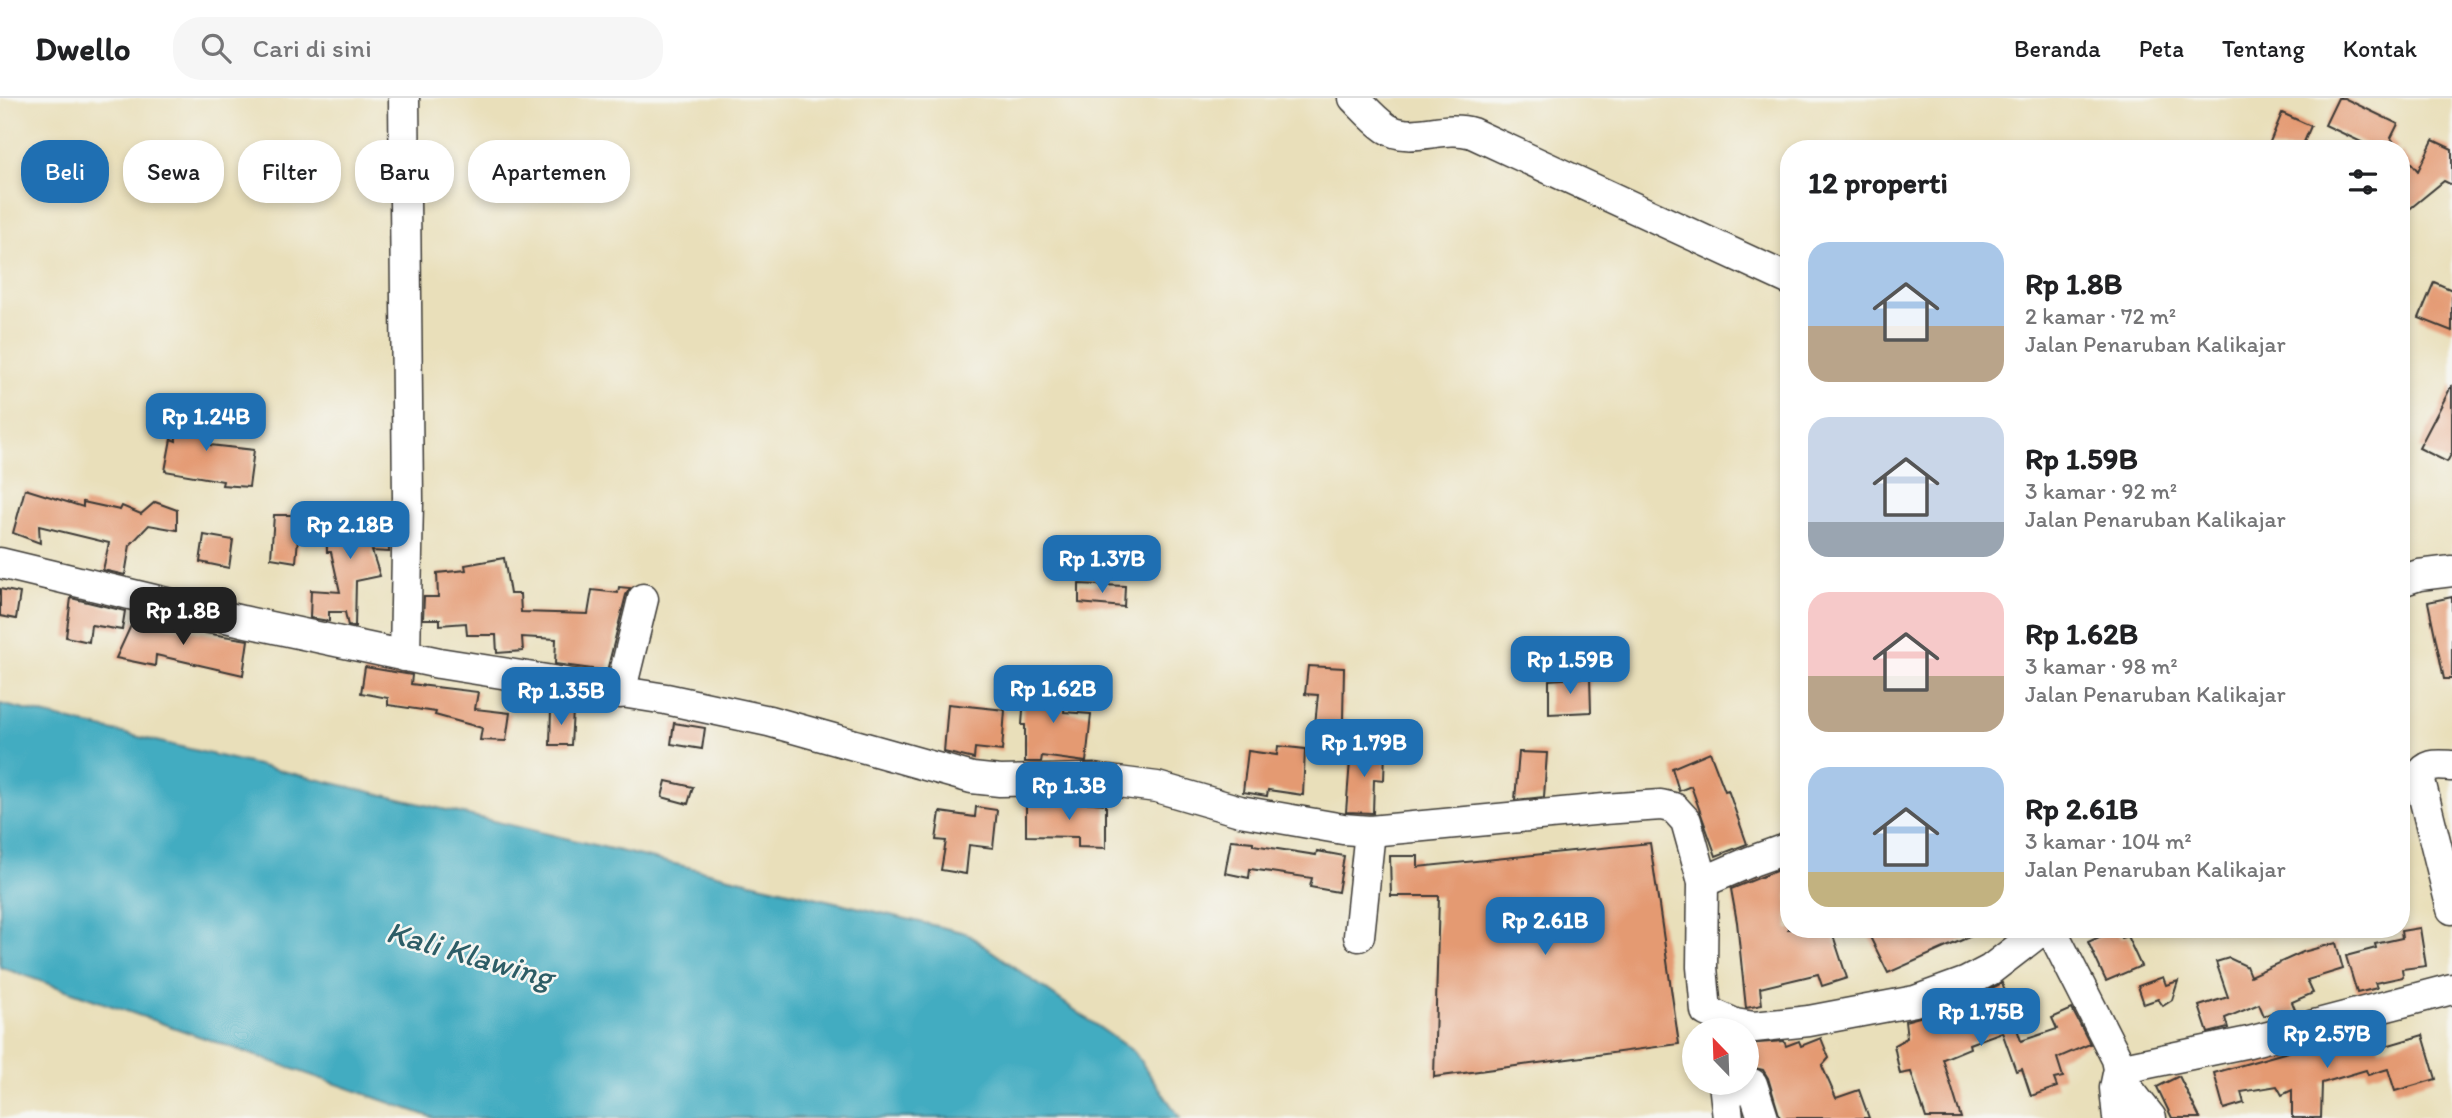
<!DOCTYPE html>
<html lang="id">
<meta charset="utf-8">
<style>
:root{--surface:#fff;--page:#f6f6f6;--text:#202124;--muted:#757577;--line:#e0e0e0;--accent:#1f6fb2}
body{margin:0;font-family:Itim,sans-serif;background:var(--page);color:var(--text);height:100vh;display:flex;flex-direction:column;font-size:26px;white-space:nowrap}
*{box-sizing:border-box;margin:0}
p{font-size:23px;color:var(--muted)}
.icon{flex:none;width:38px;height:38px;fill:none;stroke:currentColor;stroke-width:2;stroke-linecap:round;stroke-linejoin:round}
.map{position:relative;flex:1;overflow:hidden}
.drawer{position:absolute;left:1780px;top:42px;width:630px;height:798px;display:flex;flex-direction:column;background:var(--surface);border-radius:28px;box-shadow:0 4px 10px #0003}
.drawer>*{flex:none}
.top-card{position:absolute;left:21px;top:42px;width:665px;height:63px;display:flex;gap:14px}
.needle{width:46px;rotate:337deg}
.fabs{position:absolute;left:1682px;top:920px;display:grid;gap:14px}
.fabs a{display:grid;place-items:center;width:77px;height:77px;border-radius:50%;background:var(--surface);box-shadow:0 4px 10px #0003;font-size:35px}
.price{position:absolute;translate:-50% -60px;padding:0 16px;border-radius:14px;background:var(--accent);color:#fff;font-size:23px;line-height:46px;filter:drop-shadow(0 2px 4px #0008)}
.price::after{content:'';position:absolute;left:50%;top:42px;width:21px;height:16px;margin-left:-10px;background:inherit;clip-path:polygon(0 0,100% 0,50% 100%)}
.price.on{background:#222;color:#fff}
ul{padding:0;list-style:none}
li{display:flex;align-items:center;gap:21px;height:175px;padding:0 28px}
li span{display:grid;place-items:center;flex:none;width:196px;height:140px;border-radius:21px;color:#555}
li>.icon{margin-inline-start:auto}
span .icon{width:84px;height:84px;fill:#fffc;stroke-width:1}
li b{font-size:30px}
h2{display:flex;justify-content:space-between;align-items:center;height:84px;padding:0 28px;font-size:30px}
.chip{padding:0 24px;border-radius:28px;background:var(--surface);box-shadow:0 4px 10px #0003;font-size:24px;line-height:63px}
.chip.on{background:var(--accent);color:#fff}
header{display:flex;align-items:center;gap:42px;box-sizing:border-box;height:98px;padding:0 35px;background:var(--surface);border-bottom:2px solid var(--line)}
header strong{font-size:33px}
nav{display:flex;gap:38px;margin-inline-start:auto;font-size:24px}
.search{width:490px;height:63px;background:var(--page);display:flex;align-items:center;gap:18px;box-sizing:border-box;padding:0 24px;border-radius:28px;color:var(--muted);font-size:26px}
.map>svg:first-child{display:block}
.water{fill:#42acc1;stroke:#2f646e;stroke-width:2}
.building{fill:#e49a72}
.lines{fill:none;stroke-linecap:round;stroke-linejoin:round}
.minor-casing{stroke:#3b3934;stroke-width:33}
.minor{stroke:#fff;stroke-width:30}
.labels{text-anchor:middle;dominant-baseline:central;stroke-width:5;stroke-linejoin:round;paint-order:stroke}
.water-label{font-size:32px;font-style:italic;fill:#2d5d66;stroke:#f6f6f2}
</style>
<header>
<strong>Dwello</strong>
<div class="search"><svg class="icon" aria-label="search" viewBox="0 0 24 24"><circle cx="10" cy="10" r="6"/><path d="M15 15l6 6"/></svg>Cari di sini</div>
<nav><a>Beranda</a><a>Peta</a><a>Tentang</a><a>Kontak</a></nav>
</header>
<div class="map">
<svg width="2452" height="1020" viewBox="0 0 2452 1020">
<rect width="100%" height="100%" fill="#f6f6f2"/>
<filter id="ink" filterUnits="userSpaceOnUse"><feTurbulence type="fractalNoise" baseFrequency=".0143" numOctaves="2"/><feDisplacementMap in="SourceGraphic" scale="14" xChannelSelector="R" yChannelSelector="G"/><feConvolveMatrix kernelMatrix="1 2 1 2 8 2 1 2 1" color-interpolation-filters="sRGB"/></filter>
<filter id="wash" filterUnits="userSpaceOnUse"><feTurbulence type="fractalNoise" baseFrequency=".00686" numOctaves="4" result="noise"/><feDisplacementMap in="SourceGraphic" scale="28" xChannelSelector="R" yChannelSelector="G"/><feGaussianBlur stdDeviation="1.57" result="paint"/><feColorMatrix in="noise" values="0 0 0 0 0 0 0 0 0 0 0 0 0 0 0 0 0 1.4 0 .05"/><feComposite in="paint" operator="in"/></filter>
<g filter="url(#wash)">
<rect width="100%" height="100%" fill="#e9dfba"/>
<path class="water" d="M 0,606 L 966,835 L 1134,954 L 1180,1020 L 434,1020 L 0,869 Z"/>
<g id="blocks">
<g class="building">
<path d="M 2338,0 L 2344,0 L 2398,26 L 2391,40 L 2399,51 L 2376,51 L 2325,27 Z"/>
<path d="M 2282,15 L 2311,28 L 2301,51 L 2267,51 Z"/>
<path d="M 2433,42 L 2452,51 L 2452,87 L 2444,83 L 2401,118 L 2401,53 L 2418,73 Z"/>
<path d="M 2434,184 L 2452,192 L 2452,233 L 2419,220 Z"/>
<path d="M 2452,287 L 2452,355 L 2447,364 L 2419,350 Z"/>
<path d="M 175,312 L 213,316 L 210,347 L 254,352 L 249,389 L 222,387 L 223,383 L 165,373 L 171,341 L 176,343 Z"/>
<path d="M 25,391 L 83,409 L 83,404 L 120,412 L 122,408 L 141,416 L 155,404 L 177,412 L 177,432 L 149,427 L 130,447 L 125,477 L 103,472 L 109,445 L 39,428 L 40,445 L 13,435 Z"/>
<path d="M 364,416 L 387,417 L 389,454 L 372,453 L 380,478 L 356,483 L 355,529 L 348,528 L 345,514 L 329,514 L 329,523 L 310,520 L 311,492 L 340,494 L 331,454 L 327,454 L 326,420 Z"/>
<path d="M 274,417 L 300,417 L 296,464 L 271,460 Z"/>
<path d="M 204,437 L 233,442 L 229,470 L 200,464 Z"/>
<path d="M 504,460 L 510,496 L 520,496 L 521,514 L 588,516 L 592,492 L 618,495 L 619,489 L 630,490 L 626,497 L 607,573 L 555,566 L 556,541 L 522,539 L 523,553 L 497,555 L 496,537 L 467,537 L 466,525 L 440,527 L 440,521 L 423,521 L 424,499 L 438,499 L 437,475 L 466,472 L 465,467 Z"/>
<path d="M 1079,486 L 1125,488 L 1124,509 L 1079,505 Z"/>
<path d="M 0,491 L 20,495 L 16,521 L 0,518 Z"/>
<path d="M 2452,499 L 2452,581 L 2444,581 L 2428,504 Z"/>
<path d="M 71,500 L 125,513 L 122,532 L 91,527 L 89,544 L 66,539 Z"/>
<path d="M 133,523 L 248,542 L 243,577 L 156,557 L 155,568 L 116,560 Z"/>
<path d="M 1308,568 L 1344,570 L 1343,622 L 1348,622 L 1344,659 L 1312,657 L 1318,597 L 1305,596 Z"/>
<path d="M 365,569 L 412,577 L 411,586 L 478,594 L 475,611 L 510,615 L 506,643 L 480,642 L 482,630 L 435,617 L 436,614 L 388,607 L 388,600 L 361,595 Z"/>
<path d="M 1590,579 L 1591,614 L 1549,616 L 1549,582 Z"/>
<path d="M 1025,583 L 1067,587 L 1064,614 L 1091,616 L 1086,664 L 1042,658 L 1041,664 L 1025,664 L 1025,627 L 1022,627 Z"/>
<path d="M 948,606 L 1005,612 L 1002,653 L 975,650 L 974,661 L 944,654 Z"/>
<path d="M 551,611 L 573,612 L 571,647 L 550,647 Z"/>
<path d="M 674,625 L 705,630 L 702,651 L 671,646 Z"/>
<path d="M 1278,648 L 1305,651 L 1303,697 L 1268,692 L 1267,698 L 1243,694 L 1248,653 L 1277,657 Z"/>
<path d="M 1351,650 L 1385,652 L 1384,682 L 1374,681 L 1373,715 L 1346,714 Z"/>
<path d="M 1519,654 L 1547,655 L 1544,699 L 1515,702 Z"/>
<path d="M 1710,654 L 1725,693 L 1728,692 L 1747,746 L 1716,758 L 1691,688 L 1679,693 L 1672,670 Z"/>
<path d="M 666,683 L 693,689 L 688,706 L 662,699 Z"/>
<path d="M 1081,704 L 1106,706 L 1106,750 L 1078,749 L 1078,739 L 1026,738 L 1026,707 Z"/>
<path d="M 976,709 L 997,712 L 993,750 L 969,747 L 966,776 L 941,772 L 946,743 L 936,742 L 940,714 L 975,719 Z"/>
<path d="M 1231,742 L 1253,744 L 1253,747 L 1316,757 L 1317,753 L 1344,758 L 1338,794 L 1310,789 L 1312,780 L 1250,771 L 1249,780 L 1225,775 Z"/>
<path d="M 1650,745 L 1679,946 L 1434,979 L 1439,798 L 1391,798 L 1390,758 L 1418,758 L 1418,769 Z"/>
<path d="M 1786,769 L 1788,780 L 1788,831 L 1831,831 L 1847,880 L 1822,888 L 1818,876 L 1760,890 L 1762,907 L 1746,910 L 1737,824 L 1731,791 Z"/>
<path d="M 2420,830 L 2426,868 L 2402,871 L 2403,879 L 2375,885 L 2377,890 L 2357,895 L 2346,858 L 2376,850 L 2375,846 L 2402,840 L 2401,833 Z"/>
<path d="M 1866,831 L 1987,831 L 1888,875 Z"/>
<path d="M 2117,831 L 2121,840 L 2127,838 L 2141,868 L 2106,883 L 2088,844 Z"/>
<path d="M 2336,845 L 2343,871 L 2307,882 L 2313,895 L 2292,904 L 2296,914 L 2280,918 L 2278,912 L 2264,918 L 2259,906 L 2225,920 L 2228,930 L 2208,935 L 2199,908 L 2228,899 L 2216,864 L 2229,860 L 2246,868 L 2250,878 L 2303,854 Z"/>
<path d="M 2163,879 L 2166,887 L 2178,883 L 2172,902 L 2163,908 L 2158,901 L 2144,906 L 2138,888 Z"/>
<path d="M 2002,885 L 2021,943 L 2057,931 L 2052,920 L 2072,911 L 2090,946 L 2057,960 L 2063,979 L 2054,981 L 2057,989 L 2031,998 L 2022,971 L 2016,973 L 2002,934 L 1969,946 L 1970,950 L 1943,961 L 1961,1020 L 1926,1020 L 1911,974 L 1900,976 L 1894,947 L 1907,940 L 1905,923 L 1934,915 L 1936,921 L 1970,907 L 1968,902 Z"/>
<path d="M 2365,932 L 2369,945 L 2377,943 L 2379,950 L 2423,937 L 2436,981 L 2395,993 L 2388,971 L 2368,977 L 2366,972 L 2322,985 L 2321,1020 L 2292,1020 L 2292,992 L 2282,997 L 2277,988 L 2241,994 L 2244,1005 L 2224,1011 L 2214,975 Z"/>
<path d="M 1821,940 L 1829,960 L 1822,968 L 1836,1000 L 1859,992 L 1869,1020 L 1780,1020 L 1768,980 L 1763,972 L 1750,969 L 1746,960 L 1746,946 L 1784,943 L 1786,948 L 1799,943 L 1801,948 Z"/>
<path d="M 2179,978 L 2200,1020 L 2172,1020 L 2157,989 Z"/>
</g>
</g>
</g>
<g filter="url(#ink)">
<use href="#blocks" fill-opacity="0" stroke="#3b3934" stroke-width="2"/>
<g class="lines">
<defs>
<g id="minor">
<path d="M 404,0 L 408,402 L 405,558"/>
<path d="M 1354,0 C 1364,10 1374,22 1386,30 C 1410,46 1442,26 1472,35 L 1788,181"/>
<path d="M 0,465 L 242,523 L 439,565 L 666,601 L 769,623 L 972,680 L 1000,683 L 1094,681 L 1157,689 L 1240,713 L 1343,731 L 1370,733 L 1604,711 L 1661,707 L 1674,710 L 1686,723 L 1703,784 L 1702,869 L 1706,913 L 1735,926 L 1754,929 L 1809,923 L 1915,903 L 1967,884 L 1990,872 L 2043,831"/>
<path d="M 2401,483 L 2419,477 L 2452,473"/>
<path d="M 620,595 L 643,501"/>
<path d="M 2452,668 C 2437,667 2427,665 2419,679 L 2452,811"/>
<path d="M 1703,784 L 1752,763 L 1788,750"/>
<path d="M 2051,831 L 2117,961 L 2119,971 L 2115,990 L 2118,1020"/>
<path d="M 1359,838 L 1370,733"/>
<path d="M 2119,971 L 2249,944 L 2452,891"/>
<path d="M 2118,978 L 2151,1020"/>
<path d="M 1724,985 L 1728,1020"/>
<path d="M 1727,995 L 1752,986 L 1763,1020"/>
</g>
</defs>
<use href="#minor" class="minor-casing"/>
<use href="#minor" class="minor"/>
</g>
</g>
<g class="labels">
<g class="water-label">
<text transform="translate(470 856) rotate(16)">Kali Klawing</text>
</g>
</g>
</svg>
<div class="fabs">
<a><svg class="needle" viewBox="-14 -14 28 28"><path d="M0-13l5 13h-10z" fill="#e53935"/><path d="M0 13l5-13h-10z" fill="#757577"/></svg></a>
</div>
<b class="price" style="left:206px;top:355px">Rp 1.24B</b>
<b class="price" style="left:350px;top:463px">Rp 2.18B</b>
<b class="price" style="left:1102px;top:497px">Rp 1.37B</b>
<b class="price on" style="left:183px;top:549px">Rp 1.8B</b>
<b class="price" style="left:1570px;top:598px">Rp 1.59B</b>
<b class="price" style="left:1053px;top:627px">Rp 1.62B</b>
<b class="price" style="left:561px;top:629px">Rp 1.35B</b>
<b class="price" style="left:1364px;top:681px">Rp 1.79B</b>
<b class="price" style="left:1069px;top:724px">Rp 1.3B</b>
<b class="price" style="left:1545px;top:859px">Rp 2.61B</b>
<b class="price" style="left:1981px;top:950px">Rp 1.75B</b>
<b class="price" style="left:2327px;top:972px">Rp 2.57B</b>
<div class="top-card">
<a class="chip on">Beli</a>
<a class="chip">Sewa</a>
<a class="chip">Filter</a>
<a class="chip">Baru</a>
<a class="chip">Apartemen</a>
</div>
<section class="drawer">
<h2>12 properti<svg class="icon" aria-label="filters" viewBox="0 0 24 24"><path d="M4 7h16M4 17h16"/><circle cx="9" cy="7" r="2"/><circle cx="15" cy="17" r="2"/></svg></h2>
<ul>
<li><span style="background:linear-gradient(#a9c7e8 60%,#b9a48a 0)"><svg class="icon" aria-label="home" viewBox="0 0 24 24"><path d="M3 11l9-7 9 7M6 9v11h12V9"/></svg></span><div><b>Rp 1.8B</b><p>2 kamar · 72 m²</p><p>Jalan Penaruban Kalikajar</p></div></li>
<li><span style="background:linear-gradient(#c9d6e8 75%,#9aa5b1 0)"><svg class="icon" aria-label="home" viewBox="0 0 24 24"><path d="M3 11l9-7 9 7M6 9v11h12V9"/></svg></span><div><b>Rp 1.59B</b><p>3 kamar · 92 m²</p><p>Jalan Penaruban Kalikajar</p></div></li>
<li><span style="background:linear-gradient(#f6c9c9 60%,#b9a48a 0)"><svg class="icon" aria-label="home" viewBox="0 0 24 24"><path d="M3 11l9-7 9 7M6 9v11h12V9"/></svg></span><div><b>Rp 1.62B</b><p>3 kamar · 98 m²</p><p>Jalan Penaruban Kalikajar</p></div></li>
<li><span style="background:linear-gradient(#a9c7e8 75%,#c2b280 0)"><svg class="icon" aria-label="home" viewBox="0 0 24 24"><path d="M3 11l9-7 9 7M6 9v11h12V9"/></svg></span><div><b>Rp 2.61B</b><p>3 kamar · 104 m²</p><p>Jalan Penaruban Kalikajar</p></div></li>
</ul>
</section>
</div>
